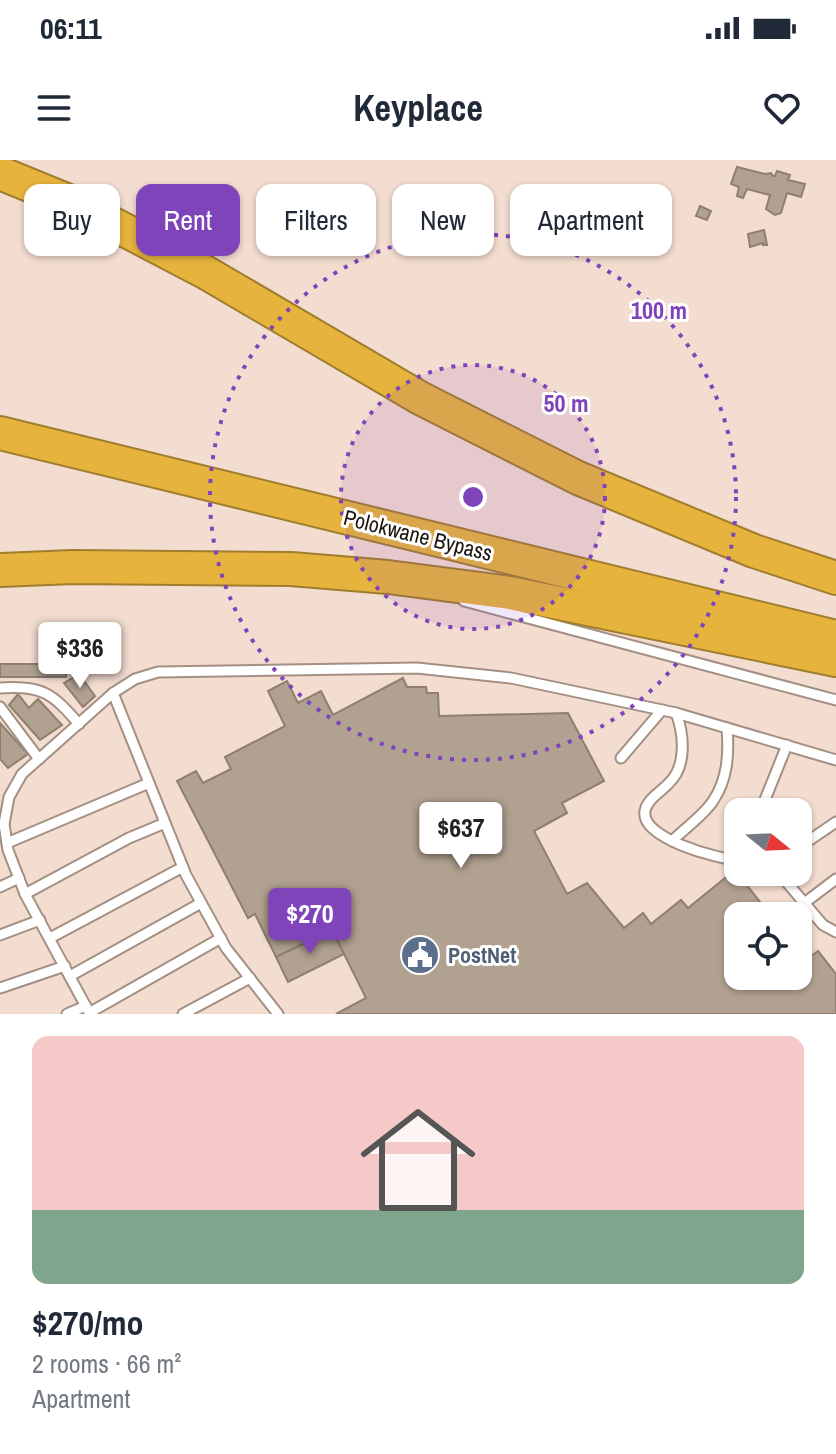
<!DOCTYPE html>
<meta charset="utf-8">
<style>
:root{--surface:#fff;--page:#f6f6f7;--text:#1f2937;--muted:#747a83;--line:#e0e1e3;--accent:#8044ba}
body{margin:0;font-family:"Archivo Narrow",sans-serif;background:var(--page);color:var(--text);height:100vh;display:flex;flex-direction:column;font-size:30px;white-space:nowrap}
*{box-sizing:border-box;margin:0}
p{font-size:26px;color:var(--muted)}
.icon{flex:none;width:44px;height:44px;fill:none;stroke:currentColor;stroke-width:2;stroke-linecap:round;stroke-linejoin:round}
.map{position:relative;height:854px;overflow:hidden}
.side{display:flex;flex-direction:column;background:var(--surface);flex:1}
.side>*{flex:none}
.hud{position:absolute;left:24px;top:24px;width:788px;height:72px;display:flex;gap:16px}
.needle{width:52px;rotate:108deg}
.tools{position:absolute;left:724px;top:638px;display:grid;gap:16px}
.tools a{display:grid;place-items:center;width:88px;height:88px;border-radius:16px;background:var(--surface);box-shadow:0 2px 6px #0004;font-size:40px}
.price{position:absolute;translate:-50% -68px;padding:0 18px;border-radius:8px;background:#fff;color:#222;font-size:26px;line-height:52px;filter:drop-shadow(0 2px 4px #0008)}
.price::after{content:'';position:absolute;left:50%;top:48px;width:24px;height:18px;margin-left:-12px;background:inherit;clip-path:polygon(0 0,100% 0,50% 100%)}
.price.current{background:var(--accent);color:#fff}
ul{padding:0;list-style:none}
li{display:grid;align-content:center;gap:16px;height:424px;padding:0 32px}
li+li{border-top:2px solid var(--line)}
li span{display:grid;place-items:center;height:248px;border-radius:16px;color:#555}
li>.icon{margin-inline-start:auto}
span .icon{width:144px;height:144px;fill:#fffc;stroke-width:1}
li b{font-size:34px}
.tag{padding:0 28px;border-radius:16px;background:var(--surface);box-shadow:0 2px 6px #0004;font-size:28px;line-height:72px}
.tag.current{background:var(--accent);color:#fff}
.status{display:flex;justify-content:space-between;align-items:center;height:56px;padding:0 40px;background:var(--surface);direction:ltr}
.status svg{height:22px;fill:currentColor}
header{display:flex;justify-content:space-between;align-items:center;height:104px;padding:0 32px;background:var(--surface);font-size:36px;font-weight:800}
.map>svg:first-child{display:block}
.building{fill:#b1a190;stroke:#8e7f6f;stroke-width:2}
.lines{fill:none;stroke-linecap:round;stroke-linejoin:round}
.service-casing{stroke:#a48f83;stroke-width:13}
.motorway-casing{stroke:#a07d2e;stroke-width:36}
.service{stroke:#fff;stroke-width:9}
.motorway{stroke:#e6b43c;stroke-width:32}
.ring{fill:none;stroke:#8044ba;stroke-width:4;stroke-dasharray:4 8}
.labels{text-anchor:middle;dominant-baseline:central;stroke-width:6;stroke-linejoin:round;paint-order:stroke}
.street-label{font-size:22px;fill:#1f1713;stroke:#fff}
.service-label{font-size:22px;font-weight:bold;fill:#4e5e75;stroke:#fff;text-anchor:start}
.centre{fill:#8044ba;stroke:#fff;stroke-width:4}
.ring-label{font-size:24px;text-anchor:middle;font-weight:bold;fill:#8044ba;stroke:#fff;stroke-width:6;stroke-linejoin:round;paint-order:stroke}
</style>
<div class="status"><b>06:11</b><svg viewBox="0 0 49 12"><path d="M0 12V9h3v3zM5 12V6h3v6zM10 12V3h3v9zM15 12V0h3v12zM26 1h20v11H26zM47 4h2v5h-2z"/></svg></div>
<header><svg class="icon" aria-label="menu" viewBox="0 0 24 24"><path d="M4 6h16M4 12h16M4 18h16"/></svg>Keyplace<svg class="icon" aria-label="heart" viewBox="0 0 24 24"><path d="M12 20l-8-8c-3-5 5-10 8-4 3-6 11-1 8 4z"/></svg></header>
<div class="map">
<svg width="836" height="854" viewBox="0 0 836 854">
<rect width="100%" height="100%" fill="#f3dcd0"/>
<g class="building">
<path d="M 737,7 L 765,14 L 771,13 L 773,16 L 775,16 L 777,11 L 790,15 L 788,20 L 805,24 L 801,37 L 787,33 L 781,53 L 775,55 L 766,49 L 770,35 L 747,29 L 743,38 L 737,36 L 739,27 L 731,24 Z"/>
<path d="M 700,46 L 711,51 L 707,60 L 696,56 Z"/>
<path d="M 764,70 L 767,85 L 763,85 L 763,83 L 750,87 L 748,74 Z"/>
<rect x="0" y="504" width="66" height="13"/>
<path d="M 79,514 L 95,536 L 83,547 L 64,523 Z"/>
<path d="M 403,518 L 407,527 L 426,527 L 427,533 L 438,533 L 439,556 L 568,553 L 604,621 L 562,643 L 567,653 L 534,671 L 567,734 L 587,723 L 624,768 L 643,753 L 651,764 L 681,740 L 688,748 L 735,710 L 771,756 L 738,756 L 738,816 L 798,816 L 798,790 L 806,800 L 818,791 L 836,814 L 836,854 L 336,854 L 366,838 L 332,770 L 276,797 L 255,754 L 248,758 L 177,621 L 196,611 L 203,623 L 231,609 L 225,597 L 285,566 L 268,531 L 287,521 L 298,543 L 321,531 L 333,555 Z"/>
<path d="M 18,534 L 29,548 L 38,539 L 62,565 L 40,580 L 9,545 Z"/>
<path d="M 0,563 L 28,594 L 8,608 L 0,599 Z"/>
<path d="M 332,770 L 344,794 L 288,822 L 276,797 Z"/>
</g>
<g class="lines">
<defs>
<g id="service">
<path d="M 464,441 L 836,540"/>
<path d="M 0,528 C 42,525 52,533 79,564"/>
<path d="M 113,533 L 186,715 L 226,788 L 278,854"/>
<path d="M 0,547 L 39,599"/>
<path d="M 676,553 C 684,574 687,606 669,623 C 661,632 647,639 645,651 C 640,678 717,699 738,700"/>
<path d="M 621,598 L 662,550"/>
<path d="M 760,652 L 787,585"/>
<path d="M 672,681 C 685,668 703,656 713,641 C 728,619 729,593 727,568"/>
<path d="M 7,683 L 149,623"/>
<path d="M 798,688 L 836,662"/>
<path d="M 778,712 L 823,765 L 836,772"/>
<path d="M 0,727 L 19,718"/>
<path d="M 25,734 L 129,678 L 165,663"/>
<path d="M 803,744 L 836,719"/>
<path d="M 0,775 L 40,760"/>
<path d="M 50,778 L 183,707"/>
<path d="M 70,816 L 201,743"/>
<path d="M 0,828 L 65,806"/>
<path d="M 89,853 L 221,778"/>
<path d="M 67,854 L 86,846"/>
<path d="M 90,854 L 25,734 L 8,690 L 4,664 L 9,637 L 22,614 L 113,533 L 135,519 L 158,512 L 417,508 L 511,518 L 676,553 L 836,600"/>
<path d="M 183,854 L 250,818"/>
</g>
<g id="motorway">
<path d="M 0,13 L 71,42 L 205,112 L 420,238 L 578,318 L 754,391 L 836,418"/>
<path d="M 0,273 L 836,477"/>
<path d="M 0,410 L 73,407 L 291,409 L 388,417 L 510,433 L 836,500"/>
</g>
</defs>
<use href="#service" class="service-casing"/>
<use href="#motorway" class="motorway-casing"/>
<use href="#service" class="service"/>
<use href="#motorway" class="motorway"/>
</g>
<circle cx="473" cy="337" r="132" fill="#8044ba" fill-opacity=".12"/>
<g class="ring">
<circle cx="473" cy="337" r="132"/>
<circle cx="473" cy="337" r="263"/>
</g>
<defs>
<symbol id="civic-disc" viewBox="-11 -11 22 22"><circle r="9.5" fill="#5c6f8a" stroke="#fff"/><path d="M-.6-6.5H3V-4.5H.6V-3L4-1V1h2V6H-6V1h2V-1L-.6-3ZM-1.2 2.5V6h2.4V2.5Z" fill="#fff"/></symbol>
</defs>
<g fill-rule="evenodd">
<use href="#civic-disc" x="398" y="773" width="44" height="44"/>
</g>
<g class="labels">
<g class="street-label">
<text transform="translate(418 375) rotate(14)">Polokwane Bypass</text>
</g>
<g class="service-label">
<text x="448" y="795">PostNet</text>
</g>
</g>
<circle cx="473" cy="337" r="12" class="centre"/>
<g class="ring-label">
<text x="659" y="159">100 m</text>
<text x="566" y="252">50 m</text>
</g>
</svg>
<div class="tools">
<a><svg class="needle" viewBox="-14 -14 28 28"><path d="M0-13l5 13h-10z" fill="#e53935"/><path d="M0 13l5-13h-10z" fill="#747a83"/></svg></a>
<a><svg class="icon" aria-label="locate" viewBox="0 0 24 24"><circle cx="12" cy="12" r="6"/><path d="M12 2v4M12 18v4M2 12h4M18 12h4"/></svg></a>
</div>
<b class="price" style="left:80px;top:530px">$336</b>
<b class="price" style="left:461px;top:710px">$637</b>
<b class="price current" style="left:310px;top:796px">$270</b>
<div class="hud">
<a class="tag">Buy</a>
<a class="tag current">Rent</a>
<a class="tag">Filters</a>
<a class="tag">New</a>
<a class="tag">Apartment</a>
</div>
</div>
<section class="side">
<ul>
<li><span style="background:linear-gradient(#f6c9c9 70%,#7fa58c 0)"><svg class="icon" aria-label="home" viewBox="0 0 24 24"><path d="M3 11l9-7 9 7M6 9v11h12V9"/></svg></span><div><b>$270/mo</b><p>2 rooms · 66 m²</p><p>Apartment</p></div></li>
</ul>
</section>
